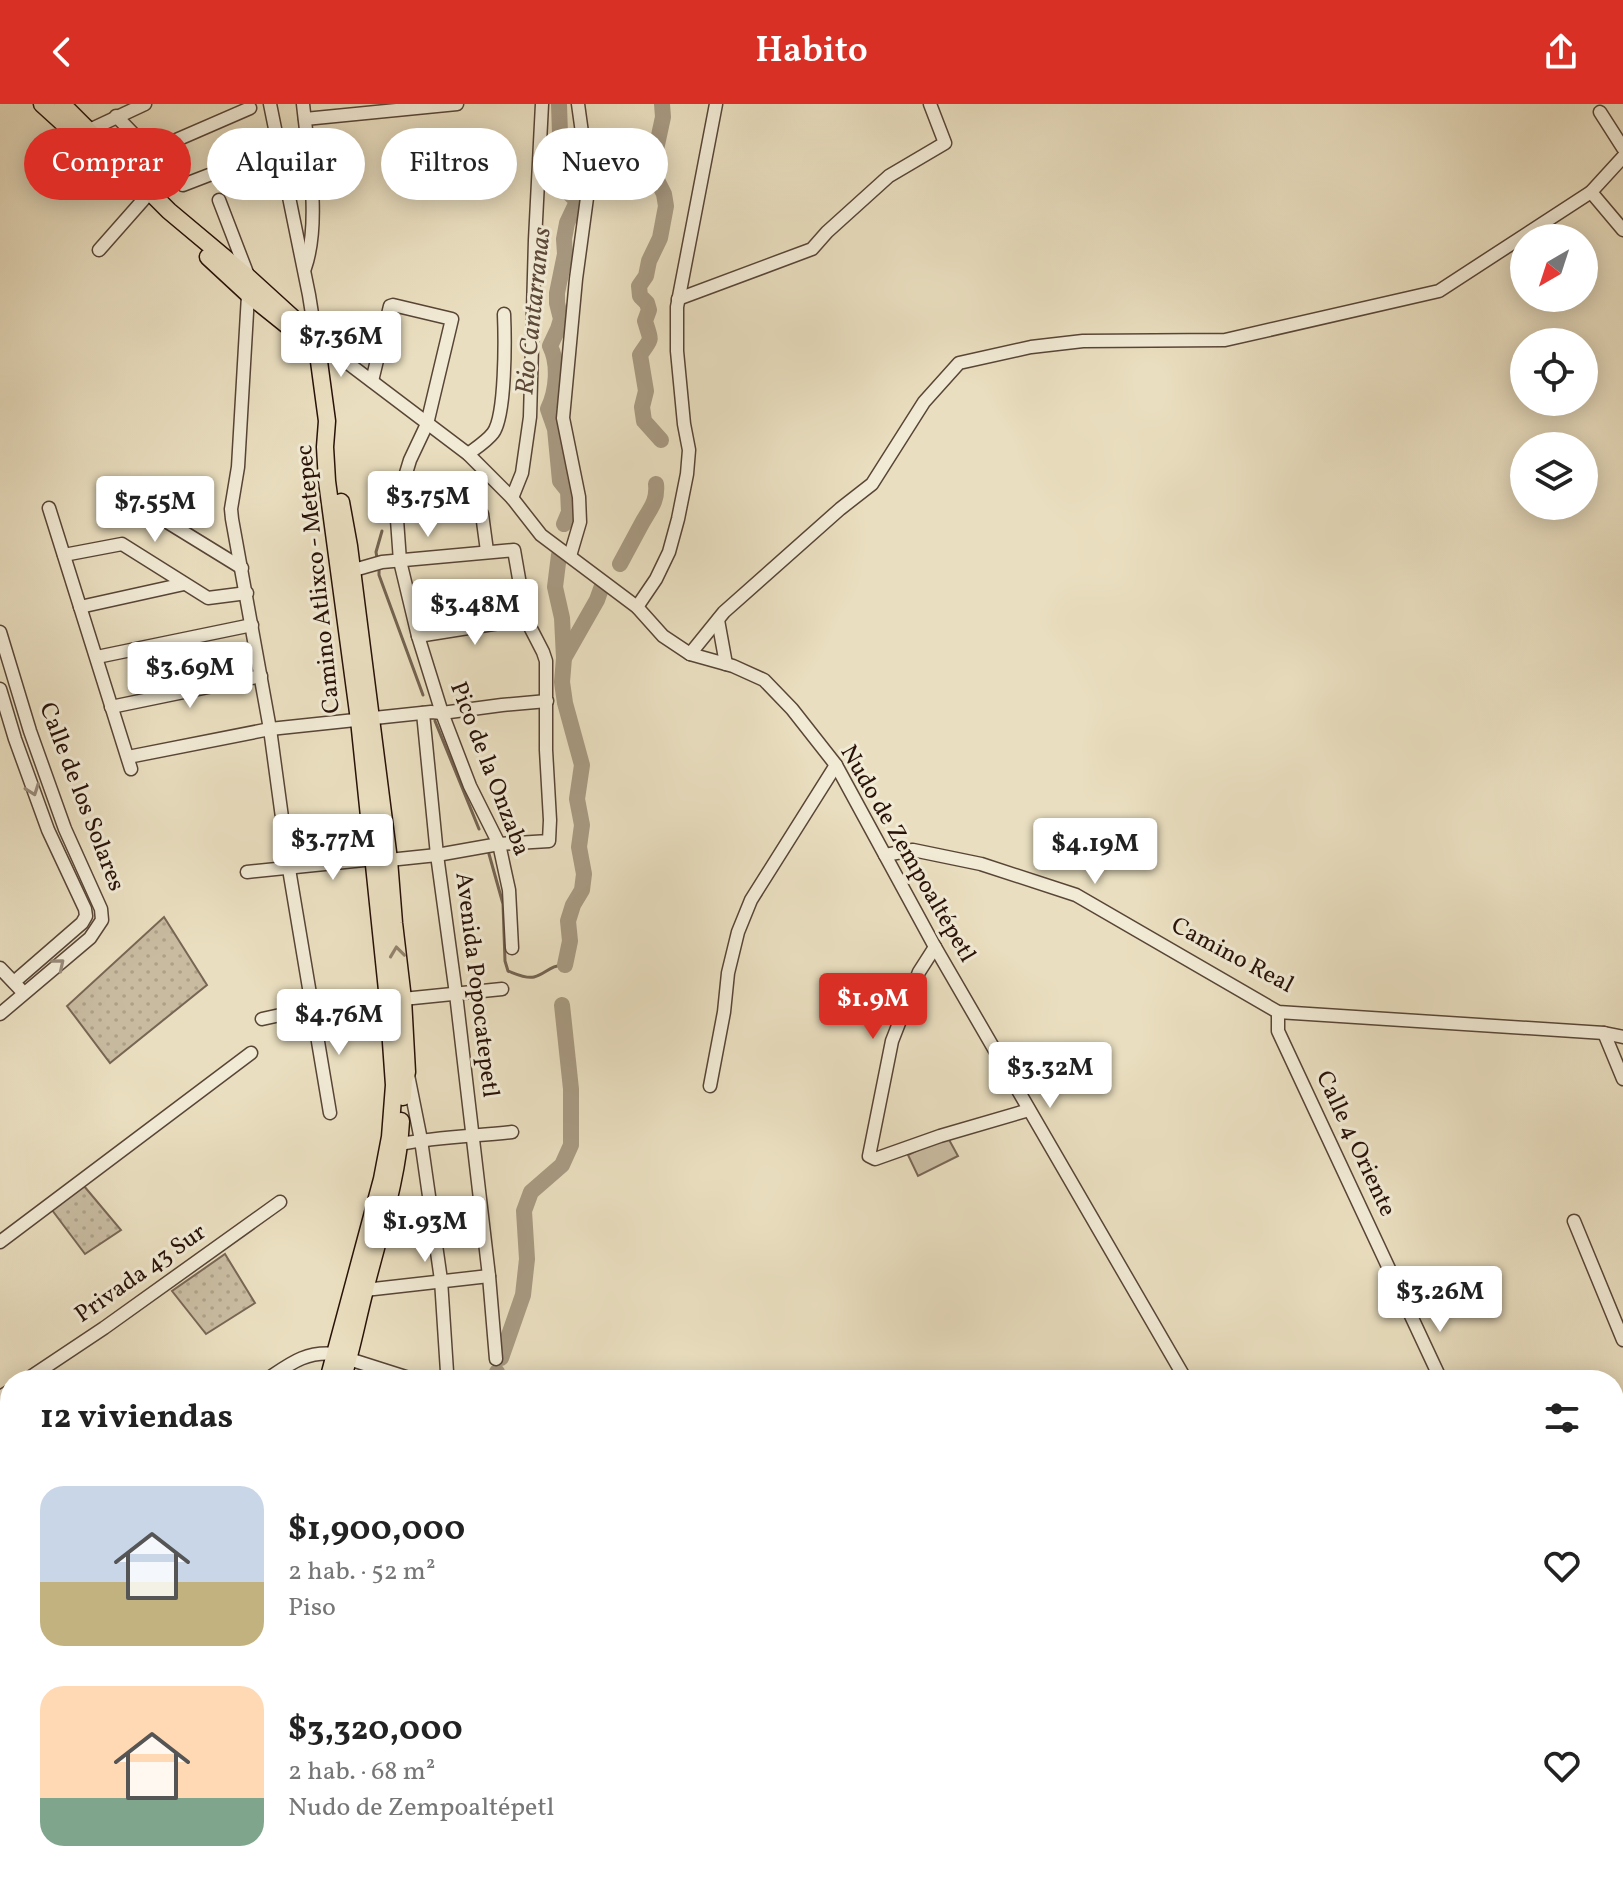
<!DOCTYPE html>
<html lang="es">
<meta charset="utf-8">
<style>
:root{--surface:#fff;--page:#f2f2f2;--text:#222;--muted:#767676;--accent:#d93025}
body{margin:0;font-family:Vollkorn,serif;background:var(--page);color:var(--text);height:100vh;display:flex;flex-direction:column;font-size:30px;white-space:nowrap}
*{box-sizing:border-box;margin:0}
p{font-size:26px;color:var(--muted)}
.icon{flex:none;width:44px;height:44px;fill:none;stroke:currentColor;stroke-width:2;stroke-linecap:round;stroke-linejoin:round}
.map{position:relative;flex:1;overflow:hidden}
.sheet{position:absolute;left:0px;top:1266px;width:1624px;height:514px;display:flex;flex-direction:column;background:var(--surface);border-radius:32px 32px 0 0;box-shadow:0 4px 20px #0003}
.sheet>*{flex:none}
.banner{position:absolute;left:24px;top:24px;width:800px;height:72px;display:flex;gap:16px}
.needle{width:52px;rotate:219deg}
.tools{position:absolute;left:1510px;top:120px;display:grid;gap:16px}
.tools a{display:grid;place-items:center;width:88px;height:88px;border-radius:50%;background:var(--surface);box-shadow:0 4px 20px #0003;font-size:40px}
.price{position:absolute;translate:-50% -68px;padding:0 18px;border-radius:8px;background:#fff;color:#222;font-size:26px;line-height:52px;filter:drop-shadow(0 2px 4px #0008)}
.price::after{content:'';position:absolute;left:50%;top:48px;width:24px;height:18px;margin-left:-12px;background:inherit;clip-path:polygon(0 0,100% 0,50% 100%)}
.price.selected{background:var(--accent);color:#fff}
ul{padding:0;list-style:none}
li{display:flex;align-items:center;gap:24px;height:200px;padding:0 40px}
li span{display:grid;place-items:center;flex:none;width:224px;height:160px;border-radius:24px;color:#555}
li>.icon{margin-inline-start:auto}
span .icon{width:96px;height:96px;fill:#fffc;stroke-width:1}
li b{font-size:34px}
h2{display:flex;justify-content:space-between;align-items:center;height:96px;padding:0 40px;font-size:34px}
.tag{padding:0 28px;border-radius:36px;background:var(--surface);box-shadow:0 4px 20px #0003;font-size:28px;line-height:72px}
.tag.selected{background:var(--accent);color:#fff}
header{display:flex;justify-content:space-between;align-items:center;height:104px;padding:0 40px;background:var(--accent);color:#fff;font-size:36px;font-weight:600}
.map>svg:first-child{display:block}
.green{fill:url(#green-dots);stroke:#786654;stroke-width:2}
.pitch{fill:#c8bba0;stroke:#786654;stroke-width:2}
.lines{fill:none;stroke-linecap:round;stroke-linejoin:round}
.stream{stroke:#746351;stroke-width:3}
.river{stroke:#a79981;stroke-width:16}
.minor-casing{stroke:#584536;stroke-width:15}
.major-casing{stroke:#281208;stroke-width:19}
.minor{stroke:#f1ead5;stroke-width:12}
.major{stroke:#e9debf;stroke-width:16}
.oneway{stroke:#978979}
.oneway2{stroke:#92826d}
.labels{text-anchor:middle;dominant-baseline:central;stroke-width:6;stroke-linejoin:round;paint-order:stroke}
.street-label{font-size:24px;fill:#281208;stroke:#f1ead5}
.water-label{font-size:26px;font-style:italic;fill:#5b4838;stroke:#f1ead5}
</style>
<header><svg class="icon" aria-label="back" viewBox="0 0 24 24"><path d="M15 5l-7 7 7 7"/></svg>Habito<svg class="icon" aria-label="share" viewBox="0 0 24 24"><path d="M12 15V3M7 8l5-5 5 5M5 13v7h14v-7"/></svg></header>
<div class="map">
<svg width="1623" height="1779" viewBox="0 0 1623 1779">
<defs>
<pattern id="green-dots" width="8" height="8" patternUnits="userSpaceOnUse" patternTransform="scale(2)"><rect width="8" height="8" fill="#c8bba0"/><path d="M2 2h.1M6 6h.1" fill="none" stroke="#aca088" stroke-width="1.8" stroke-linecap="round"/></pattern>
</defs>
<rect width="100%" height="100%" fill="#e9debf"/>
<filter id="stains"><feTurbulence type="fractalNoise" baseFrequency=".0025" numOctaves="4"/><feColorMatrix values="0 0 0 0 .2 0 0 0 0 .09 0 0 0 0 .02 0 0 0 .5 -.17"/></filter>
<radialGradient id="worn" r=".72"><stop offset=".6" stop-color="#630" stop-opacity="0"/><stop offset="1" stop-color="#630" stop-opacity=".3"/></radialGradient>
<g class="green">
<path d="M 164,813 L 207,881 L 110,959 L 67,902 Z"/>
<path d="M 84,1082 L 121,1126 L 85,1150 L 52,1106 Z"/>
<path d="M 225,1150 L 255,1199 L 206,1230 L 172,1187 Z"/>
</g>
<path class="pitch" d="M 947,1032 L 958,1052 L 918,1072 L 908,1051 Z"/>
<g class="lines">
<g class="stream">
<path d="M 377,454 L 376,448 L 382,427"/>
<path d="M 379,463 L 379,471 L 423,591"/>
<path d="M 435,617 L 479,725"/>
<path d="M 489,750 L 503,800 L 505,857 L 508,867 C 516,870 526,875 534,873 C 546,870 550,861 565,861"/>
</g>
<g class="river">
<path d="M 559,0 L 560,30 L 563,41 L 561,60 L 567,73 L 566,81 L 567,87 L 576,96 L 575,102 L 567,119 L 564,135 L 565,150 L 557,189 L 557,199 L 561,215 L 558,225 L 550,242 C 559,260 557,286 548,305 L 555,325 L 560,377 L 568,387 L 569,408 L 564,420"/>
<path d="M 661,336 L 644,317 L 642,303 L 646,287 L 640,251 C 652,232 652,240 645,217 L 649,206 L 647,199 L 640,192 L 639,182 L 646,172 L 649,157 L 660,134 L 666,102 L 664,90 L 654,70 L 655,50 L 663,13 L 662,0"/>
<path d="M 559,451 L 555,483 L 562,514 L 564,554"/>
<path d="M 620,460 C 627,447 634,434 641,421 C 649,406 658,398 656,380"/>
<path d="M 565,861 L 570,837 L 568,817 L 573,801 L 582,786 L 584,770 L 579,743 L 582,721 L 577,695 L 582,661 L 565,599 L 562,578 L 564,554 L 597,496 L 602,482"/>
<path d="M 501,1254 L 523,1191 L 527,1155 L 524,1107 L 531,1088 L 562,1061 L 571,1041 L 571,985 L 562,901"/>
<path d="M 494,1276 L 497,1268"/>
<path d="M 384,1779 L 385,1770"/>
</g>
<defs>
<g id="minor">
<path d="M 270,0 L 309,191 L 316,235 L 468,350 L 512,394 L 541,431 L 637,503 L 663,532 L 690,550 L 733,562 L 764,576 L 792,605 L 836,661 L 935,843 L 1186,1276"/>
<path d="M 303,0 C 308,48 321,118 305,164"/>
<path d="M 1600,8 L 1623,44"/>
<path d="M 116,12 L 183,81 L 209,71"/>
<path d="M 305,15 L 457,0"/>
<path d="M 83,29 L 145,0"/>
<path d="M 151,47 L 250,4"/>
<path d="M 236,74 L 282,57"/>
<path d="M 1591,88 L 1623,126"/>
<path d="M 219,96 L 249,174 L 238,363 L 231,405 L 232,415 L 270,625 L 289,765 L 330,1009"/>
<path d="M 99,146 L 144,95"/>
<path d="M 678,195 L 812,145 L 827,128 L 889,72 L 945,39 L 930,0"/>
<path d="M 372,277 L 390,202 L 393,201 L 452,215 L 427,320 L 410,356 L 396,402 L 400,457 L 418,532 L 442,609 L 470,682 L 499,740 L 509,786 L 512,844"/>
<path d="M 468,350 C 476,344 487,337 493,329 C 506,312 505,233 504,210"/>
<path d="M 512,394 L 522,369 L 530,313 L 535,136 L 542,0"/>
<path d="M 49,404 L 131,665"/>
<path d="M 482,410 L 487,447"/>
<path d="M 147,416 L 164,416 L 242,464"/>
<path d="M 64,451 L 122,440 L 208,494 L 247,489"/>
<path d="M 570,452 L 580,418 L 579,393 L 563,314 L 576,175 L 589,79 L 578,0"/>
<path d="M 347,468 L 382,458 L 514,446 L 526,515 L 543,548 L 546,557 L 546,646 L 550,716 L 549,737 L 499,740 L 437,751 L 389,756"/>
<path d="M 80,503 L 184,480"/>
<path d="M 637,503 L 656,475 L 669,448 L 678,415 L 687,370 L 689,346 L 684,320 L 677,247 L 677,203 L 716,0"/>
<path d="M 718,516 L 726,560"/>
<path d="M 0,528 L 30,627 L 65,725 L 101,805 L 102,816 L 90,834 L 0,910"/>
<path d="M 418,532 L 526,515"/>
<path d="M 690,550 L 724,508 L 840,405 L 872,380 L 924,298 L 959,259 L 1031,243 L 1083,237 L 1225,236 L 1439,187 L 1591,88 L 1623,53"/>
<path d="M 97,553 L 252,521"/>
<path d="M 0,585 L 15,635 L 48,726 L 85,805 L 86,812 L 82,819 L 14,878"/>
<path d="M 111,603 L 261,572"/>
<path d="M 423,609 L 437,751 L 456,890 L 489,1172 L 496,1255"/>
<path d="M 128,653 L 270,625 L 431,608 L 442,609 L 502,601 L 547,597"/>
<path d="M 885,751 L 913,746 L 981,760 L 1076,791 L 1278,908 L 1604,929 L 1623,933"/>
<path d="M 247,768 L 374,755"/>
<path d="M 935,843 L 919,868 L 892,937 L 869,1052 L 875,1055 L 940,1032 L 1029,1006"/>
<path d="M 0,864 L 20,885"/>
<path d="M 403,895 L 502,885"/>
<path d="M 1278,908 L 1278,927 L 1441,1276"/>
<path d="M 262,915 L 312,904 L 388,896"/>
<path d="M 1604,929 L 1623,975"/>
<path d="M 408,971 L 421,1036 L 441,1176 L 447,1268 L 443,1276"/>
<path d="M 710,982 L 724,908 L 728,869 L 738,828 L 751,796 L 836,661"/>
<path d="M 400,1040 C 437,1033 475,1032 512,1028"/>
<path d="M 1574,1117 L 1623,1236"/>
<path d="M 0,1138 L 251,949"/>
<path d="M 365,1186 L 489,1172"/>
<path d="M 349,1255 L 415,1276"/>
<path d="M 26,1276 L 104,1224 L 280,1098"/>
<path d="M 266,1276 C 290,1260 305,1247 335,1250"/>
<path d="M 0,1293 L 10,1287"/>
<path d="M 1614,1325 L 1623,1319"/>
<path d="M 0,1403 L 10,1440"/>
<path d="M 1614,1628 L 1623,1652"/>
<path d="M 0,1632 L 10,1628"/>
<path d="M 1614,1674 L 1623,1672"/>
<path d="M 101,1770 L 103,1779"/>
<path d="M 617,1770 L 622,1779"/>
<path d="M 872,1770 L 874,1779"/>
<path d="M 1195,1770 L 1199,1779"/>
<path d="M 1443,1770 L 1448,1779"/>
<path d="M 136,1778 L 138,1779"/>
<path d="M 198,1779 L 200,1770"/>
<path d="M 271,1779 L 275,1770"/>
<path d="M 340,1779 L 344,1772 L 343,1770"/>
</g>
<g id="major">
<path d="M 42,0 L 97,50"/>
<path d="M 62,0 L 169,107 L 249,174 L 316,235 L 327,317 L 325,343 L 327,377 L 359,616 L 388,896 L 394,981 L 390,1033 L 382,1075 L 328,1276"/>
<path d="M 208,153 L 248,190 L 293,226"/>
<path d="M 341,398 L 349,442 L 389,756 L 394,819 L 403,895 L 407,968 L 404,975 L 403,993"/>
<path d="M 342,1276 C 352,1246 357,1216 365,1186 C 379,1129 398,1075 401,1017"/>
<path d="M 1614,1751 L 1623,1748"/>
<path d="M 436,1770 L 470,1779"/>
<path d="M 486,1770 L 492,1771 L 505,1779"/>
<path d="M 1542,1779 L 1566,1770"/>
</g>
</defs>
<use href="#minor" class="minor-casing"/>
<use href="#major" class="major-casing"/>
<use href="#minor" class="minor"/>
<use href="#major" class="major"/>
</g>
<defs><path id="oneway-chevron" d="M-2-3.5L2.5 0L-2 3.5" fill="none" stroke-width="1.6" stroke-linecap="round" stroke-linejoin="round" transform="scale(2)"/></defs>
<g class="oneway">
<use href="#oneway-chevron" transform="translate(33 686) rotate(70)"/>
<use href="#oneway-chevron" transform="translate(59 860) rotate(-40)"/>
</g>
<use class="oneway2" href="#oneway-chevron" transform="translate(397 848) rotate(-97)"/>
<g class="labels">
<g class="street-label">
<text transform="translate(319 475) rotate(-96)">Camino Atlixco - Metepec</text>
<text transform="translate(489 665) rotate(69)">Pico de la Onzaba</text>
<text transform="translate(81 693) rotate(69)">Calle de los Solares</text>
<text transform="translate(907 750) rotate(60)">Nudo de Zempoaltépetl</text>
<text transform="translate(1232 852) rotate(28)">Camino Real</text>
<text transform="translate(476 881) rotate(83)">Avenida Popocatepetl</text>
<text transform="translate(1355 1040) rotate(65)">Calle 4 Oriente</text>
<text transform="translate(141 1170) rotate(-35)">Privada 43 Sur</text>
</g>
<g class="water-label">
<text transform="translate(534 207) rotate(-84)">Rio Cantarranas</text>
</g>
</g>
<rect width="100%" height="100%" filter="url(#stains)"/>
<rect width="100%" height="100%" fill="url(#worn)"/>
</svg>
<div class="tools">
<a><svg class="needle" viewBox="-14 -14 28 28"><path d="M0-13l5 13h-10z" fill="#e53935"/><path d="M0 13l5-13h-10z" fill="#767676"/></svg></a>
<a><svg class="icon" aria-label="locate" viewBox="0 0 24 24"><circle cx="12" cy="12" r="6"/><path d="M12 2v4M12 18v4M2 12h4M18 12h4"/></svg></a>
<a><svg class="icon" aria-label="layers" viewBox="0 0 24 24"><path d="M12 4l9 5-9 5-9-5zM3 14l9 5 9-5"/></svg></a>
</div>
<b class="price" style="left:341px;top:275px">$7.36M</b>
<b class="price" style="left:428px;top:435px">$3.75M</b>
<b class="price" style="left:155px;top:440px">$7.55M</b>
<b class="price" style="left:475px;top:543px">$3.48M</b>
<b class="price" style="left:190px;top:606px">$3.69M</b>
<b class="price" style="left:333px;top:778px">$3.77M</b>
<b class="price" style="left:1095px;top:782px">$4.19M</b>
<b class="price selected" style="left:873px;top:937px">$1.9M</b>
<b class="price" style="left:339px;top:953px">$4.76M</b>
<b class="price" style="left:1050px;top:1006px">$3.32M</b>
<b class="price" style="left:425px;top:1160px">$1.93M</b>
<b class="price" style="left:1440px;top:1230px">$3.26M</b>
<div class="banner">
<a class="tag selected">Comprar</a>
<a class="tag">Alquilar</a>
<a class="tag">Filtros</a>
<a class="tag">Nuevo</a>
</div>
<section class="sheet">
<h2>12 viviendas<svg class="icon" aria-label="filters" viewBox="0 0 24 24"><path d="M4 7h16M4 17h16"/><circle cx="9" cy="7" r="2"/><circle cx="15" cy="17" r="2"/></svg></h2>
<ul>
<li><span style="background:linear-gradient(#c9d6e8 60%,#c2b280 0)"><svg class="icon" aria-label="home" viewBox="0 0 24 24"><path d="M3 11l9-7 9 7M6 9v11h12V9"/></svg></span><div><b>$1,900,000</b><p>2 hab. · 52 m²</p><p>Piso</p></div><svg class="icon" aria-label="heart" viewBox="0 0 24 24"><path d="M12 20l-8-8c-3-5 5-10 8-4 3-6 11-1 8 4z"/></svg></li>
<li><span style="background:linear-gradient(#ffd9b3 70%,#7fa58c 0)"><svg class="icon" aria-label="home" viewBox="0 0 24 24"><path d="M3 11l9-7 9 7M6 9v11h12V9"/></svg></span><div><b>$3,320,000</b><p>2 hab. · 68 m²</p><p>Nudo de Zempoaltépetl</p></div><svg class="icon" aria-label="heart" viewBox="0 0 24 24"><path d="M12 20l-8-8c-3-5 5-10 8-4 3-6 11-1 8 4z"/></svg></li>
</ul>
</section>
</div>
